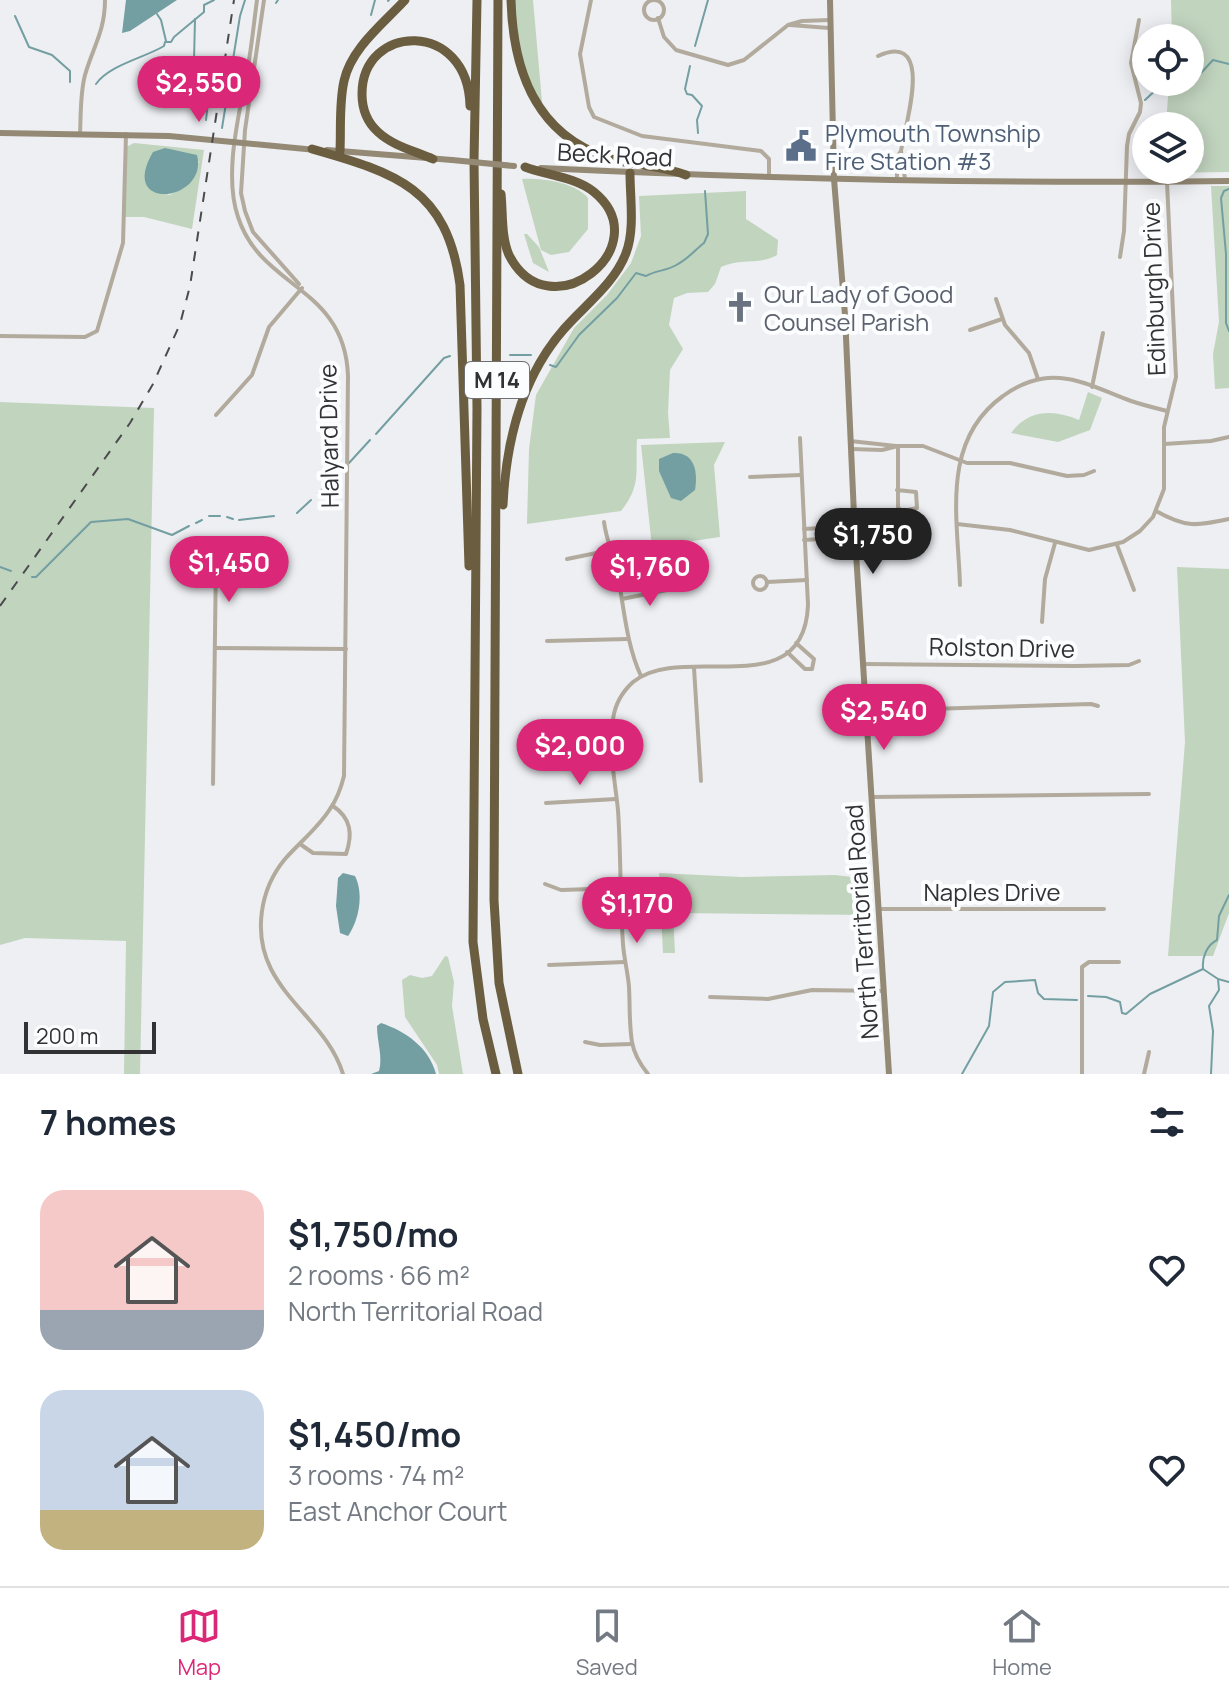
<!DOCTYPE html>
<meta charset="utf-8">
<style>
:root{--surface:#fff;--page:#f2f2f3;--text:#1f2937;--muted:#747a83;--line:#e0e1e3;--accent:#db2777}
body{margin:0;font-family:Manrope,sans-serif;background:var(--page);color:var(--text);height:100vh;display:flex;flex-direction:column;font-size:30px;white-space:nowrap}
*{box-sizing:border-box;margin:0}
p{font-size:26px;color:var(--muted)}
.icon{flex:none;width:44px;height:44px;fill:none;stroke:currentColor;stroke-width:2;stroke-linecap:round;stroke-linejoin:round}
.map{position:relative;height:1074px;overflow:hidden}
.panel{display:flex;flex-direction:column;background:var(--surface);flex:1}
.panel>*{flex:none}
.fabs{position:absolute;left:1132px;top:24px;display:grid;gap:16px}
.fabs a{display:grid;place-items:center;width:72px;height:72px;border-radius:50%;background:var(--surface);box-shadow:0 4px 20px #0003;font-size:40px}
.scale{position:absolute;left:24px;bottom:20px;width:132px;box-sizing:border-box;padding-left:8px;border:4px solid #323234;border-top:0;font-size:22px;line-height:28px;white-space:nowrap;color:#323234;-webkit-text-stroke:6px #fcfdfe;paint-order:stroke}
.price{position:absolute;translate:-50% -68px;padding:0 18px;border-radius:28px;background:var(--accent);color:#fff;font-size:26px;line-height:52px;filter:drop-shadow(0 2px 4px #0008)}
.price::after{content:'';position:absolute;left:50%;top:48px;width:24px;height:18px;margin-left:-12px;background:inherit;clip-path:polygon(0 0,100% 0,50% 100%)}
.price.active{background:#222;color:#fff}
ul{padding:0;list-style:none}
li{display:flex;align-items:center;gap:24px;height:200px;padding:0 40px}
li span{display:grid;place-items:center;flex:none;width:224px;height:160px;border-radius:24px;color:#555}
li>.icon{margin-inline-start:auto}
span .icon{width:96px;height:96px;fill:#fffc;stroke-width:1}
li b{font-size:34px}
h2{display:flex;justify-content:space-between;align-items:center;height:96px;padding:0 40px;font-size:34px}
.tabs{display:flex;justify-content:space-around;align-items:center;height:112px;border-top:2px solid var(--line);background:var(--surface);font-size:22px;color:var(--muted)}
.tabs a{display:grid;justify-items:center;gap:4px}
.tabs .active{color:var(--accent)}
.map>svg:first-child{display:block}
.green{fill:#c1d4be;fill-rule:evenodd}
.water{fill:#739fa2}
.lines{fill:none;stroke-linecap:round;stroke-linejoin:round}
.stream{stroke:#739fa2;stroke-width:2}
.minor{stroke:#b2ab9d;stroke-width:4}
.secondary{stroke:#938974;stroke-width:6}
.motorway{stroke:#6b5d3f;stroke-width:9}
.rail{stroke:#4b4b4e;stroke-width:2;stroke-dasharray:10 10;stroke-linecap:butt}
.secondary-bridge{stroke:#938974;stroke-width:6}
.labels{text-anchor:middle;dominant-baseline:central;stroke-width:8;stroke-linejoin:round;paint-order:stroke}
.shield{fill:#fcfdfe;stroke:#6f6f71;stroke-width:2}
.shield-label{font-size:22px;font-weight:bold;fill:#323234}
.service-label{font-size:24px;fill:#4e5e75;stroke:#fcfdfe;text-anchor:start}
.street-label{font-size:24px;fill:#323234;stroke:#fcfdfe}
.worship-label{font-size:24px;fill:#5b616d;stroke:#fcfdfe;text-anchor:start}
</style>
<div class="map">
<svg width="1229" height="1074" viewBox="0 0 1229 1074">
<rect width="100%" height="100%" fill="#eeeff3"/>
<g class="green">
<path d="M 514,0 L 533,0 L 543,113 L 514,45 Z"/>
<path d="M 1171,0 L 1229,0 L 1229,172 L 1162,173 L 1162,170 L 1190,170 L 1190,126 L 1166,126 L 1169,82 L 1190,82 L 1190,38 L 1172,38 Z"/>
<path d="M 134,143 L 204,150 L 192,229 L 144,217 L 124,217 L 126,147 ZM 199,161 L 192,180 L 170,195 L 162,193 Z"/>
<path d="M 522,179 C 542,178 574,182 588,198 L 588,229 L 569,252 L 551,255 L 541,250 Z"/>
<path d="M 1211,186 L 1229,186 L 1229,388 L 1215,389 L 1213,354 L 1219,322 Z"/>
<path d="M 746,191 L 746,219 L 778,240 L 777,255 C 758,266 742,257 721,267 L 715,284 L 708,292 L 687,293 L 674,298 L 669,325 L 683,349 L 670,370 L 668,413 L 670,438 L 637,439 C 635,471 642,485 621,511 L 527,524 L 529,449 L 536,395 L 574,328 L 607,295 L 631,263 L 641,236 L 639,196 Z"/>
<path d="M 524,234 L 527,234 L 539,247 L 549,272 L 533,263 Z"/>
<path d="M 1088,392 L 1102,398 L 1090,430 L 1058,442 L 1011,433 C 1028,409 1054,409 1079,420 Z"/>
<path d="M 0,402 L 154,408 L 140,1074 L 124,1074 L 126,941 L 25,938 L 0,945 Z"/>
<path d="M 725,442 L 714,465 L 720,537 L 652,547 L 641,445 Z"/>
<path d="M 1177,567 L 1229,569 L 1229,913 L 1213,956 L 1168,956 L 1185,742 Z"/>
<path d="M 659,873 L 741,877 L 835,875 L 869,879 L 871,915 L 673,913 L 675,953 L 663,953 Z"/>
<path d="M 445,956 L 448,957 L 454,982 L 452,1006 L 463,1074 L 439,1074 L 437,1065 L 405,1017 L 402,980 L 410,975 L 422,978 L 432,976 Z"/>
</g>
<g class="water">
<path d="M 126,0 L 177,0 L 130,31 L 122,33 Z"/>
<path d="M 165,148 L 197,155 C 209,202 117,213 153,152 Z"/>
<path d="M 673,453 C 695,452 698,472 695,490 L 681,501 L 671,498 L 659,471 L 659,459 Z"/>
<path d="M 343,873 L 355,876 C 364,894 359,920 348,936 L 340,933 L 336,906 L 338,878 Z"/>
<path d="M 381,1023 C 405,1031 429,1047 436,1074 L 371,1074 L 379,1071 C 383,1057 377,1042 377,1026 Z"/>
</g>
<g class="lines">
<g class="stream">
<path d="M 388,1 L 389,0"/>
<path d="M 276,3 L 278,0"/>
<path d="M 157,14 L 161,20 L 166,41"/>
<path d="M 371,15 L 375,0"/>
<path d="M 15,16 L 29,47 L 52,55 L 70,71 L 70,82"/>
<path d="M 195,19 L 194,60 C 197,68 207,67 211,76 L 206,120"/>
<path d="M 695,46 L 708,0"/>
<path d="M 690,66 L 685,89 L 687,94 L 692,95 L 702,106 L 697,120 L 698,133"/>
<path d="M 1191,78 L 1201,73 L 1213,60 L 1229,64"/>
<path d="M 96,84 C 109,65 144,58 164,46 L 165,42 L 171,42 L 174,37 L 204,12 L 204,5 L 214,0"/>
<path d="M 1145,100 L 1159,87 L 1177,82"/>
<path d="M 222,128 L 240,16 L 245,0"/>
<path d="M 1229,189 L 1224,191 L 1221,198 L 1226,254 L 1226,323 L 1229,331"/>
<path d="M 510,355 L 531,355"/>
<path d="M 550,365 L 556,367 L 579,335 L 617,298 L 636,273 L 646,276 C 656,270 668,271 678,264 C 689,258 696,249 704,243 L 708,234 L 705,191"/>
<path d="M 376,434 L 444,358 L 450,356"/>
<path d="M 349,463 L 370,440"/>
<path d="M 333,479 L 344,469"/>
<path d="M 318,493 L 326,486"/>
<path d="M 297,513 L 311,500"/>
<path d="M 209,516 L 220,516"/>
<path d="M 227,517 L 233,519"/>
<path d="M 239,520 L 274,516"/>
<path d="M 196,523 L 202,520"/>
<path d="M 0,567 L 11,571"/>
<path d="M 32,577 L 36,577 L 91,522 L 128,519 L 172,535 L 189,526"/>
<path d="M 1203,968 C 1202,957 1207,945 1217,940 L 1219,916 L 1229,895"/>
<path d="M 1203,969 L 1218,979 L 1229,982"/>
<path d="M 1088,996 L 1106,997 L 1120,1002 L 1122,1013 L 1126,1014 L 1150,994 L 1203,969"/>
<path d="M 962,1074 L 989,1026 L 993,992 L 1005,982 L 1035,980 L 1038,993 L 1044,999 L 1077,1000"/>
<path d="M 1211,1074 L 1213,1031 L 1209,1006 L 1219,990 L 1218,979"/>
</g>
<g class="minor">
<path d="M 257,0 C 254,22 252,44 248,66 C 240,111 223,173 238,217 C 261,289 345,286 348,376 L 344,776 C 341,788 337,799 330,809 C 318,828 300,842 285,859 C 260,889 253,933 271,969 C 291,1008 330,1031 343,1074"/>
<path d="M 264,0 L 245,130 L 241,193 L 245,211 L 253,232 L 299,284"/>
<path d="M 591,0 L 580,54 L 589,107 L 594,117 L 642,136 L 761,151 L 769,159 L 769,176"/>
<circle cx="654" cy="10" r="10"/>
<path d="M 658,18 L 664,37 L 676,50 L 728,65 L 744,60 L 788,25 L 802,21 L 830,20"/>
<path d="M 790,25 L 829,28"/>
<path d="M 878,56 C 936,30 905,125 901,151 L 897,157 L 897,179"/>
<path d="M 879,132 L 903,138"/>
<path d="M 80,134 C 81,114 80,94 85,75 C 93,47 105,31 105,0"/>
<path d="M 901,151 L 905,179"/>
<path d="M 1120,257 L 1124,231 L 1127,146 L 1129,134 L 1140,112 L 1141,103 L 1131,63 L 1139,20"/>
<path d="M 996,299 L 1005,325 L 1029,353 L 1038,379"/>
<path d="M 970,330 L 1002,319"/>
<path d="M 0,336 L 85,337 L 97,331 L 123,243 L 126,134"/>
<path d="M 1092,387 L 1103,333"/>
<path d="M 216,415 L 252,375 L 269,327 L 302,288"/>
<path d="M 850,441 L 896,446"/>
<path d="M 1164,444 L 1211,441 L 1229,437"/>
<path d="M 851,449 L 882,450 L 898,446 L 923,446 L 967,463 L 1010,463 L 1067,476 L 1084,475 L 1094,471"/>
<path d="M 750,477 L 801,475"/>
<path d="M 897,490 L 916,492 L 917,508 L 903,511 L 898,508 L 898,446"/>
<path d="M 1156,511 C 1186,528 1196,526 1229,519"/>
<path d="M 604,522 C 606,539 613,554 617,571 C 624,606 626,644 641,676"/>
<path d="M 957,524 L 1010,530 L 1089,550 L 1123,542 L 1140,531 L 1153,517 L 1164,489 L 1164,427 L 1176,377 L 1167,182"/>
<path d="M 804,529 L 855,526"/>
<path d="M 804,540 L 855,537"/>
<path d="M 1117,545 L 1134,590"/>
<path d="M 567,559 L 611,550"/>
<circle cx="760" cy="583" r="7"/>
<path d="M 767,582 L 807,580"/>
<path d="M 960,585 C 958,519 940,441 1003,396 C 1019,384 1040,376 1060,378 C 1085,380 1108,393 1131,401 C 1143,405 1155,408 1167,411"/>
<path d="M 622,599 L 672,589"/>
<path d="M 1042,622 L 1045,579 L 1055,543"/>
<path d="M 547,641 L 628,639"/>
<path d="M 215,648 L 346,649"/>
<path d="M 787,652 L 805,669 L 812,669 L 814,659 L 796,643"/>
<path d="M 863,664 L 1075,666 L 1129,665 L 1139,661"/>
<path d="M 694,668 L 701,781"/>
<path d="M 866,711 L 1091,704 L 1098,706"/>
<path d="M 548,722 L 612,721"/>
<path d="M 213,784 L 216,559"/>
<path d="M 871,797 L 1149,794"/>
<path d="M 546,803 L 616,799"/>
<path d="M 300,844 L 313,853 L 346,854 C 353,834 351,818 333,806"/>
<path d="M 545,884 L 561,890 L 621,888"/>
<path d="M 879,909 L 1104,909"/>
<path d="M 549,965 L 625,962"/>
<path d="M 710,997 L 768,999 L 812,990 L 884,991"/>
<path d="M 585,1042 L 600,1045 L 632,1044"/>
<path d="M 648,1074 C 640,1064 634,1054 632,1042 C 629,1024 630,1005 629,987 C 628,973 624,959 623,944 C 620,900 621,855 618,810 C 615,780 608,749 613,719 C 615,705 622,692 633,682 C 682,641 804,707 808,605 L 800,438"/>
<path d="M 1082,1074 L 1082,967 L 1089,962 L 1119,962"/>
<path d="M 1144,1074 L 1149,1052"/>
</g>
<g class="secondary">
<path d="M 830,0 L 834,179 L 845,315 L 855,537 L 889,1074"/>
<path d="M 0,133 L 169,136 L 316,150"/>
<path d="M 327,150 L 452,160"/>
<path d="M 541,168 C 770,179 999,184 1229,181"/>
</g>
<g class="motorway">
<path d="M 477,0 L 474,161 L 477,408 L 473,942 L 483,1019 L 496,1074"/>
<path d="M 498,0 L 494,900 L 499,983 L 518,1074"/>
<path d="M 511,0 C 513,70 535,134 608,158 C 634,166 660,165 686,175"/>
<path d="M 312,149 C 396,173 447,188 460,285 L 469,566"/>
<path d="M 340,151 C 341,128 339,103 344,81 C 351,48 384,23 405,0"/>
<path d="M 433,159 C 415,151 393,146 378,132 C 367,122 362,108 362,94 C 362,23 468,19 470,106"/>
<path d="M 501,194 C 503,213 501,237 509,255 C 549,334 660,246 594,192 C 576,177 546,175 525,167"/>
<path d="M 503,505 C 506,441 521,378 564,329 C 585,305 615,283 626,253 C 635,230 630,198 630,173"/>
</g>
<path class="rail" d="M 0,606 L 130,423 L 153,384 L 180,324 L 190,286 L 234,0"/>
<path class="secondary-bridge" d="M 452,160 L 514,166"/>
</g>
<defs>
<symbol id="civic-bare" viewBox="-9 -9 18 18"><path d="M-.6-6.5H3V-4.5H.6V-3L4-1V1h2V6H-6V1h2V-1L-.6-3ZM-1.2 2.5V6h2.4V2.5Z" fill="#5c6f8a" stroke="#fcfdfe" stroke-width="2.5" paint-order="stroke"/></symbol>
<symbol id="church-bare" viewBox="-9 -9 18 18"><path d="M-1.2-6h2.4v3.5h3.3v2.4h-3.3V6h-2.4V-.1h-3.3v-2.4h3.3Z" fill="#6b7280" stroke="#fcfdfe" stroke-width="2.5" paint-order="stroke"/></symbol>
</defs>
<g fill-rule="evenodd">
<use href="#civic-bare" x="779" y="124" width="44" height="44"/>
<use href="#church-bare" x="718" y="285" width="44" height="44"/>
</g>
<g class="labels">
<rect class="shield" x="465" y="362" width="64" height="36" rx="6"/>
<g class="shield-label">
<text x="497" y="380">M 14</text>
</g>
<g class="service-label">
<text x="825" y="132">Plymouth Township<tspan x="825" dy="28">Fire Station #3</tspan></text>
</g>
<g class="street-label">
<text transform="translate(615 154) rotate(3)">Beck Road</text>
<text transform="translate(1153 289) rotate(-92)">Edinburgh Drive</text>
<text transform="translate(328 436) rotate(-91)">Halyard Drive</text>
<text transform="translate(1002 647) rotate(1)">Rolston Drive</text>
<text x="992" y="891">Naples Drive</text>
<text transform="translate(861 922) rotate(-94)">North Territorial Road</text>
</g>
<g class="worship-label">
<text x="764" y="293">Our Lady of Good<tspan x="764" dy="28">Counsel Parish</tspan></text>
</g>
</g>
</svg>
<div class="fabs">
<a><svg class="icon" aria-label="locate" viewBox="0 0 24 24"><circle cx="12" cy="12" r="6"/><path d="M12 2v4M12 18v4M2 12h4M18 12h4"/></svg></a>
<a><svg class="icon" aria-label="layers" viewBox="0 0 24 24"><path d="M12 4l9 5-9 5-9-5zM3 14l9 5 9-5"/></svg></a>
</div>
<div class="scale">200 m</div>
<b class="price" style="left:199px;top:124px">$2,550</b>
<b class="price active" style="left:873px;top:576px">$1,750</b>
<b class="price" style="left:229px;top:604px">$1,450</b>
<b class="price" style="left:650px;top:608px">$1,760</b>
<b class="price" style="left:884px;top:752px">$2,540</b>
<b class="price" style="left:580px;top:787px">$2,000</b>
<b class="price" style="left:637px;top:945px">$1,170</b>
</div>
<section class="panel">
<h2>7 homes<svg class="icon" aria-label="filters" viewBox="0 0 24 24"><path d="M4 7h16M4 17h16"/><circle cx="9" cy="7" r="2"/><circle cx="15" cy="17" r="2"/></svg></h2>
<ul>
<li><span style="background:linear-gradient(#f6c9c9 75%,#9aa5b1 0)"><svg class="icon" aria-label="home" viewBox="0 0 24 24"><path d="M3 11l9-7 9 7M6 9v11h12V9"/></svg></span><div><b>$1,750/mo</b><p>2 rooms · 66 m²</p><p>North Territorial Road</p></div><svg class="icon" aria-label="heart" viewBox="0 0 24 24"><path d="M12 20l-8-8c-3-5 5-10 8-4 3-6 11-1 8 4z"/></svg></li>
<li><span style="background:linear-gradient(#c9d6e8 75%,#c2b280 0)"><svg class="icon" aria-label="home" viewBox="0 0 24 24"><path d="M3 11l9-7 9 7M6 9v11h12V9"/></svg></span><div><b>$1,450/mo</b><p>3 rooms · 74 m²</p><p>East Anchor Court</p></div><svg class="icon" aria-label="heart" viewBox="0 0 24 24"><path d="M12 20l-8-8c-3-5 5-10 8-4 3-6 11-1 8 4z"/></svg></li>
</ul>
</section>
<nav class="tabs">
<a class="active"><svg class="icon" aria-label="map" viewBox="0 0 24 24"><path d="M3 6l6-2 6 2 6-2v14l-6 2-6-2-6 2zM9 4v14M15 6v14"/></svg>Map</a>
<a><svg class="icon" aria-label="saved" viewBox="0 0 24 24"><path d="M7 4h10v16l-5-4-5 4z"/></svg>Saved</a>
<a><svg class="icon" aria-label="home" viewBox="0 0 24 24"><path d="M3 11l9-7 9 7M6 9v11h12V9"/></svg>Home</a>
</nav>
